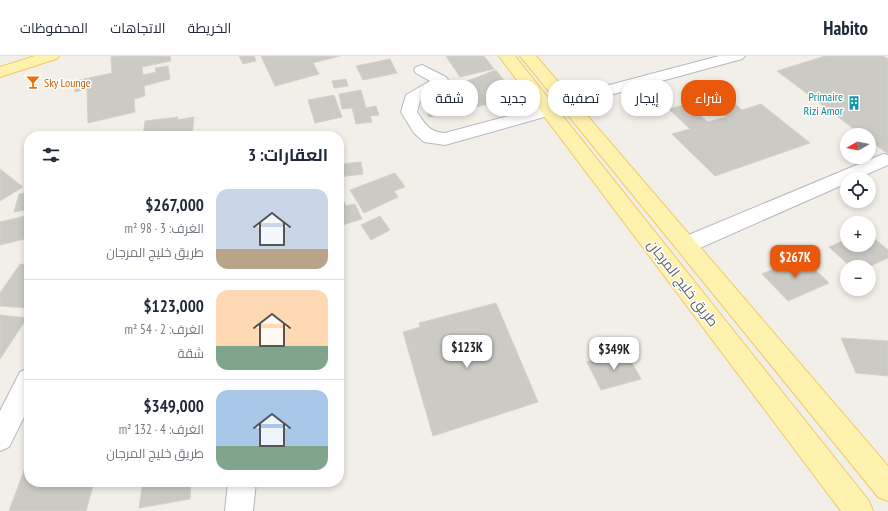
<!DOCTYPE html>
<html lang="ar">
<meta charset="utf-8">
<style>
:root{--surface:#fff;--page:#f6f6f7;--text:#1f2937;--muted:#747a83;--line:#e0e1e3;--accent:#ea580c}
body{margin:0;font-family:"PT Sans Narrow",Cairo,sans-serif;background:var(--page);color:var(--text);direction:rtl;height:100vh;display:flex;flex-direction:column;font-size:15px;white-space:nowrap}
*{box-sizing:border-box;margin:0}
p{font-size:13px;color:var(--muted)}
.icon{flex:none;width:22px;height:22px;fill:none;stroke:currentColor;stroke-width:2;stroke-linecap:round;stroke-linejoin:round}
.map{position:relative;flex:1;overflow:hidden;direction:ltr}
.sheet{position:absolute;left:24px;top:75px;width:320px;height:356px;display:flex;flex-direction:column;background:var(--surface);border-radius:16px;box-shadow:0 2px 6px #0003;direction:rtl}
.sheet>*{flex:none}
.banner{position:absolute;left:356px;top:24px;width:380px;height:36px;direction:rtl;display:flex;gap:8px}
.needle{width:26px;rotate:261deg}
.fabs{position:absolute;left:840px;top:72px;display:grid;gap:8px}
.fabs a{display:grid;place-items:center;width:36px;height:36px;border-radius:50%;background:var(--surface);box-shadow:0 2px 6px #0003;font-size:20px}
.price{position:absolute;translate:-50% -34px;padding:0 9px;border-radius:8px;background:#fff;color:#222;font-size:13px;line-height:26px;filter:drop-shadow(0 1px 2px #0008)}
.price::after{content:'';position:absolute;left:50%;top:24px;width:12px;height:9px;margin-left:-6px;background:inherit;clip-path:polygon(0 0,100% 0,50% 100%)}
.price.selected{background:var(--accent);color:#fff}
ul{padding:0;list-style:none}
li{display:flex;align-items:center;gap:12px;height:100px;padding:0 16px}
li+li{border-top:1px solid var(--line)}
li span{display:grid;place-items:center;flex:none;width:112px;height:80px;border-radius:12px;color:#555}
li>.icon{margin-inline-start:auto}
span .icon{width:48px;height:48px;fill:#fffc;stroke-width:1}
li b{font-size:17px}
h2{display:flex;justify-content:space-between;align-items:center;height:48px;padding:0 16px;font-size:17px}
.pill{padding:0 14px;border-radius:16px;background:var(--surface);box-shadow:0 2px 6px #0003;font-size:14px;line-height:36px}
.pill.selected{background:var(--accent);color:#fff}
header{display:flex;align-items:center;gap:24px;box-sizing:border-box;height:56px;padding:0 20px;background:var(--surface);border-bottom:1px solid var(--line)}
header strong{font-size:19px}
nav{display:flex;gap:22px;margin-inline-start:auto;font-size:14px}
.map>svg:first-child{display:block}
.building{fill:#cccac5;stroke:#d6d1c6}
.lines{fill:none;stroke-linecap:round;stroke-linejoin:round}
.minor-casing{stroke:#b5b8bc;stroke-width:2}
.major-casing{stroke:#f2c960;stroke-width:2}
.minor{fill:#fff;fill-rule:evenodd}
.major{fill:#fff2af;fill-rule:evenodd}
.labels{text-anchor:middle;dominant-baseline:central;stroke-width:3;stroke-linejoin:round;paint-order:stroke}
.far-food-label{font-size:12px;fill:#c56008;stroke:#fff;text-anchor:start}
.far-culture-label{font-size:12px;fill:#0d838f;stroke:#fff;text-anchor:end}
.street-label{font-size:14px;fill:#5f6368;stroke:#fff}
</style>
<header>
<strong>Habito</strong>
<nav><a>الخريطة</a><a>الاتجاهات</a><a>المحفوظات</a></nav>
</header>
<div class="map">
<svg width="888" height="455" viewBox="0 0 888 455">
<rect width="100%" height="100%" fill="#f1efe8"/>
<g class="building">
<path d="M 118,0 L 170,0 L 171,5 L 142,11 L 143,19 L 156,16 L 155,12 L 168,10 L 170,23 L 144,30 L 145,40 L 134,43 L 135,56 L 88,67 L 87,33 L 75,36 L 75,25 L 112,17 L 111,1 Z"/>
<path d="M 239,0 L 254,0 L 256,5 L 243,8 Z"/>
<path d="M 261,0 L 340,0 L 313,7 L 319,18 L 275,30 Z"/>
<path d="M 446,0 L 484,0 L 494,13 L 460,21 Z"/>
<path d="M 825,0 L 883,0 L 888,3 L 888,98 L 869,84 L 869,79 L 862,79 L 777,15 Z"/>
<path d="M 390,3 L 397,17 L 363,24 L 356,10 Z"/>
<path d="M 496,14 L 517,42 L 429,61 L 422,42 Z"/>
<path d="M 346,23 L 348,30 L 334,32 L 332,25 Z"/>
<path d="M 361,34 L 366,52 L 376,50 L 379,59 L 370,60 L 372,66 L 356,68 L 352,52 L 342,53 L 339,38 Z"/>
<path d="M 722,37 L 742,54 L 761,48 L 810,87 L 715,120 L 672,78 L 690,73 L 669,53 L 687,48 L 708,66 L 726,61 L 705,42 Z"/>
<path d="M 334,39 L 342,61 L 315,67 L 308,44 Z"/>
<path d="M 178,61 L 177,64 L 194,61 L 192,80 L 143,80 L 145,65 Z"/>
<path d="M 361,106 L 363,118 L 339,121 L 339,108 Z"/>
<path d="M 0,113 L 23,131 L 0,145 Z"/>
<path d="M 395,117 L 405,131 L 394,135 L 398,141 L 364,157 L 350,134 Z"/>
<path d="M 29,136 L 29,153 L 14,156 L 19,138 Z"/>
<path d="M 341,139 L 346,150 L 355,148 L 362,163 L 339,170 L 339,140 Z"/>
<path d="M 29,159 L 29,182 L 0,189 L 0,166 Z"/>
<path d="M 380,160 L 390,174 L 371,184 L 361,169 Z"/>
<path d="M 869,178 L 888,194 L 888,202 L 868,211 L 851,211 L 829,191 L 847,183 L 847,189 L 869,189 Z"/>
<path d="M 802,201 L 829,227 L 788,245 L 762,218 Z"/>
<path d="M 20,208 L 29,209 L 29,252 L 0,250 L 0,237 Z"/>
<path d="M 496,247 L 538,346 L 433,380 L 403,276 L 420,271 L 419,267 Z"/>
<path d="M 0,259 L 27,262 L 0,303 Z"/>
<path d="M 841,282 L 888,285 L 888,320 L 856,317 Z"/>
<path d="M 625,295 L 641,323 L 601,334 L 587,306 Z"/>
<path d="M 29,401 L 29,426 L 94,426 L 86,455 L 9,455 Z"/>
<path d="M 143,426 L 191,426 L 190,443 L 139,452 Z"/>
</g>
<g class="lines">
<defs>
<g id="minor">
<path d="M 719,0 L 745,0 L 742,3 L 566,51 L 560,50 L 558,46 L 560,42 Z"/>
<path d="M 422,9 L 446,21 L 448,24 L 443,31 L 420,45 L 417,56 C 426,69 429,76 445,77 L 549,49 L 555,50 L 557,54 L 555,58 L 445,89 L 424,86 L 414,77 L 401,56 L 406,39 L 430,25 L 416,17 L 414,14 L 416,11 Z"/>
<path d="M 883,98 L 888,99 L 888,109 L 856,123 L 847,123 L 847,127 L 693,195 L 686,197 L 679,195 L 676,189 L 679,183 Z"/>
<path d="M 29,312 L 29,351 L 9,391 L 0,395 L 0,355 L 20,316 Z"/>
<path d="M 228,426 L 256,426 L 253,455 L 225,455 Z"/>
</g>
<g id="major">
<path d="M 35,0 L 59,0 L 56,3 L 0,21 L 0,11 Z"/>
<path d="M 499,0 L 515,0 L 869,445 L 873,455 L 841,455 Z"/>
<path d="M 520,0 L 536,0 L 888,410 L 888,445 L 878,441 Z"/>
</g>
</defs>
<use href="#minor" class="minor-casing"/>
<use href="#major" class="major-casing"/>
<use href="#minor" class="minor"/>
<use href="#major" class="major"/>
</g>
<defs>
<symbol id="bar-bare" viewBox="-9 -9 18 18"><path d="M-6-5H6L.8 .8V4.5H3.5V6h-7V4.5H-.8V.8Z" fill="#e8710a" stroke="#fff" stroke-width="2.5" paint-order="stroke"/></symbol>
<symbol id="building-bare" viewBox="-9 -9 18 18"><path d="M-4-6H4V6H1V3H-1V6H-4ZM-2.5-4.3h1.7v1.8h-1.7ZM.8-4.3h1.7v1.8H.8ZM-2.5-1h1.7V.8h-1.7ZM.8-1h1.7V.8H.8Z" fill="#0f9aa8" stroke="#fff" stroke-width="2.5" paint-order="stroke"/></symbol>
</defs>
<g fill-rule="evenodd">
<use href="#bar-bare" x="23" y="16" width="20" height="20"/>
<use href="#building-bare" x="844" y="37" width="20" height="20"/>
</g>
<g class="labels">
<g class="far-food-label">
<text x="44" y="26">Sky Lounge</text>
</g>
<g class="far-culture-label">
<text x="843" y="40">Primaire<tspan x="843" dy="14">Rizi Amor</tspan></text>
</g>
<g class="street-label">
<text transform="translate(683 227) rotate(52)">طريق خليج المرجان</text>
</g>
</g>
</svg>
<div class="fabs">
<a><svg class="needle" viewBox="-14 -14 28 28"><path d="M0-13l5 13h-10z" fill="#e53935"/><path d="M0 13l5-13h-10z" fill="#747a83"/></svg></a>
<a><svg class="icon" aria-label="locate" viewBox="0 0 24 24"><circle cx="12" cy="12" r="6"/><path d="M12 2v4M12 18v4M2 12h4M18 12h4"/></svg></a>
<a>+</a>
<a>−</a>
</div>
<b class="price selected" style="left:795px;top:223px">$267K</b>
<b class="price" style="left:467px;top:313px">$123K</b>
<b class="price" style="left:614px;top:315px">$349K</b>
<div class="banner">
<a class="pill selected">شراء</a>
<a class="pill">إيجار</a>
<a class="pill">تصفية</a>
<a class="pill">جديد</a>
<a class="pill">شقة</a>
</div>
<section class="sheet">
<h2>العقارات: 3<svg class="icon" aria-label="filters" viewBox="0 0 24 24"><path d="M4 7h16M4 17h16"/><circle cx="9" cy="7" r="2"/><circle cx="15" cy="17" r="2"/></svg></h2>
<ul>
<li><span style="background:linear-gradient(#c9d6e8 75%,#b9a48a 0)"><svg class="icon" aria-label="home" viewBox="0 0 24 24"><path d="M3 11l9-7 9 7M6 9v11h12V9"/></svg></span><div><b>$267,000</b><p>الغرف: 3 · 98 m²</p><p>طريق خليج المرجان</p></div></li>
<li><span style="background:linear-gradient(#ffd9b3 70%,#7fa58c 0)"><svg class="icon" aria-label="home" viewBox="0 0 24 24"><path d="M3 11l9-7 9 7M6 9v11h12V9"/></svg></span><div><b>$123,000</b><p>الغرف: 2 · 54 m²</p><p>شقة</p></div></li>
<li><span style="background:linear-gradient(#a9c7e8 70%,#7fa58c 0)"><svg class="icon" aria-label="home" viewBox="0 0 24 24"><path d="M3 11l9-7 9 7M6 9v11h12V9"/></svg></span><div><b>$349,000</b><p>الغرف: 4 · 132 m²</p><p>طريق خليج المرجان</p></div></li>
</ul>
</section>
</div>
